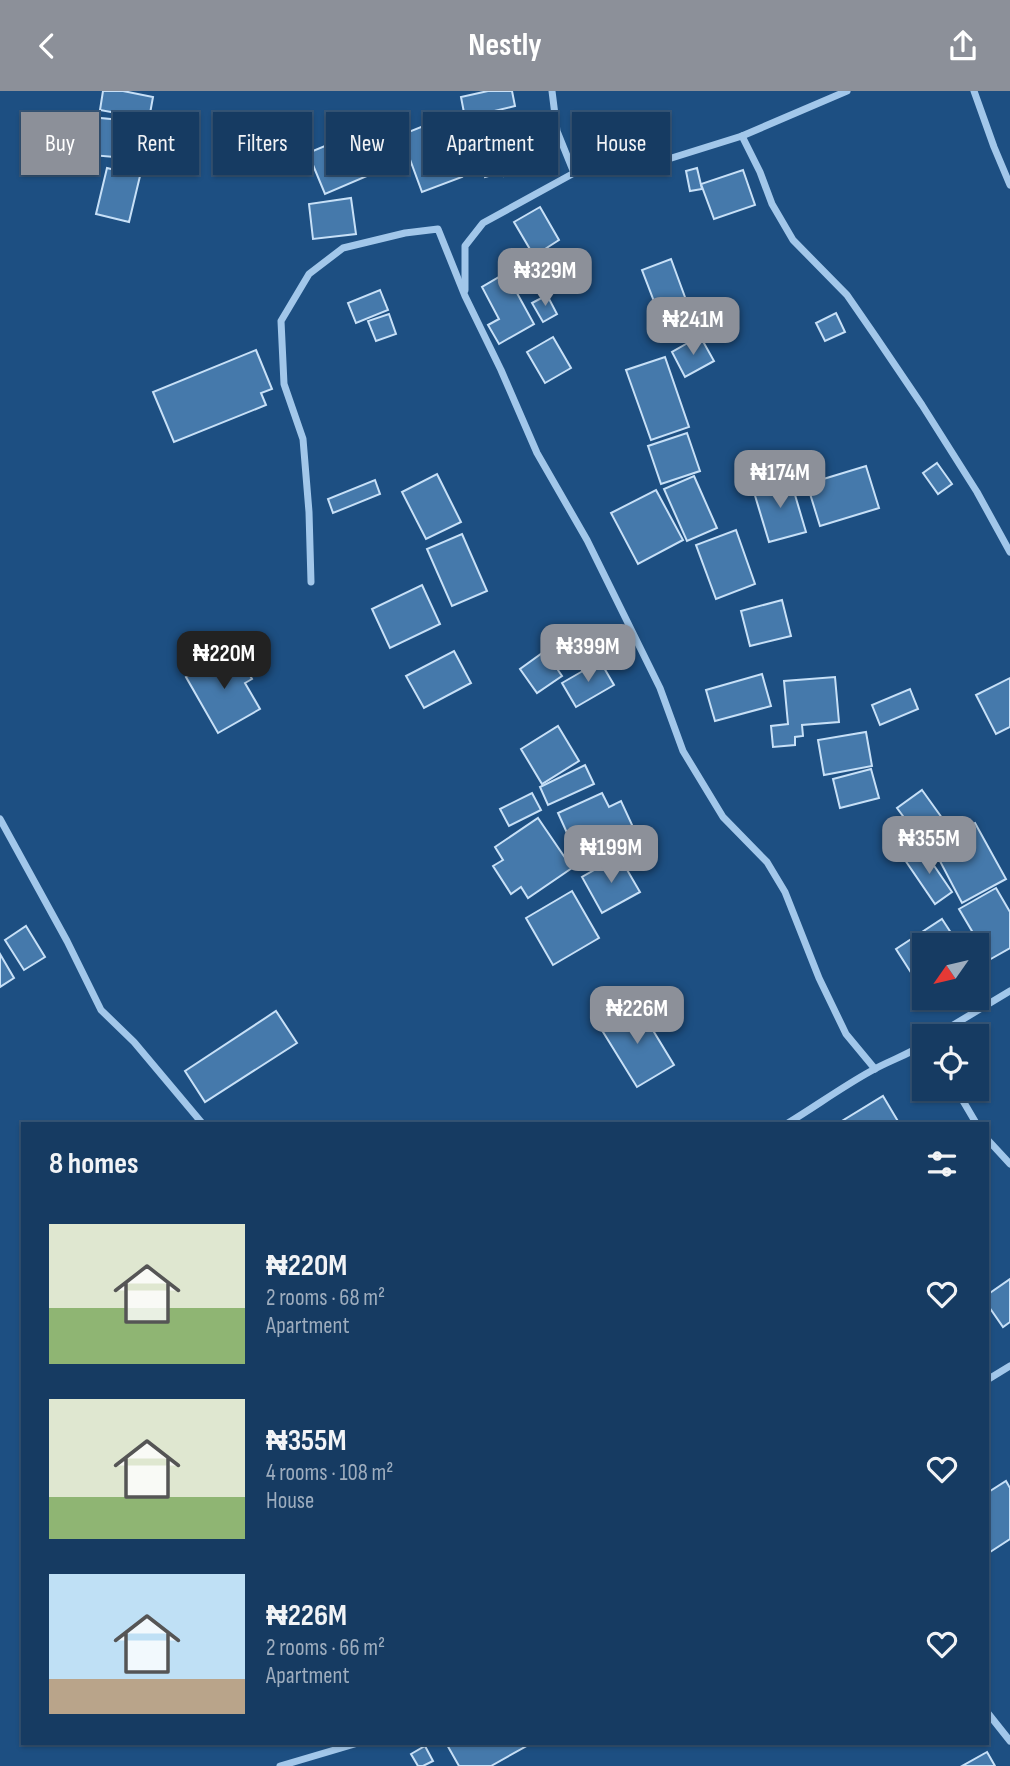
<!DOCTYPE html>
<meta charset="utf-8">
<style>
:root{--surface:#163b62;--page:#23466b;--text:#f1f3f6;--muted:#9eadbe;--line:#355577;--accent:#8c9099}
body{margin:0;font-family:"Sofia Sans Condensed",sans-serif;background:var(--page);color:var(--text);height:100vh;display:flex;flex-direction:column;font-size:26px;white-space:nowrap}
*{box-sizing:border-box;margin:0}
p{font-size:23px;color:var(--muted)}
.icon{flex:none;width:38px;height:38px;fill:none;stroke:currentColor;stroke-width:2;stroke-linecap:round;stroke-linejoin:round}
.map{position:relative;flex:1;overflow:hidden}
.sheet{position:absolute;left:21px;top:1031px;width:968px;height:623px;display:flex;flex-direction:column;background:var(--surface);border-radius:0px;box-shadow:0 2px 5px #0004,0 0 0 2px var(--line)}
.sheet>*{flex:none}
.top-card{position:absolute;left:21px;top:21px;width:970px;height:63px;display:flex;gap:14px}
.needle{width:46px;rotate:236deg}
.fabs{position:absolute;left:912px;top:842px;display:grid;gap:14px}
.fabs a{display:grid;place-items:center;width:77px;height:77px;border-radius:0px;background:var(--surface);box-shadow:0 2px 5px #0004,0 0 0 2px var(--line);font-size:35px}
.price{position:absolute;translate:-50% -60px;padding:0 16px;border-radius:14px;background:var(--accent);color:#fff;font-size:23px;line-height:46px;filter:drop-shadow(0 2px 4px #0008)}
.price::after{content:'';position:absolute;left:50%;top:42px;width:21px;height:16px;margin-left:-10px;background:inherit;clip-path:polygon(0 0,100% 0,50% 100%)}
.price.selected{background:#222;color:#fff}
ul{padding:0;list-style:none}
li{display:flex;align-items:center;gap:21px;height:175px;padding:0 28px}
li span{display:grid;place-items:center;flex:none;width:196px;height:140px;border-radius:0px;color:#555}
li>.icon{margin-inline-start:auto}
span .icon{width:84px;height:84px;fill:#fffc;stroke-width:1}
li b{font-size:30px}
h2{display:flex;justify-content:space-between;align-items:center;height:84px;padding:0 28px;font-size:30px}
.tag{padding:0 24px;border-radius:0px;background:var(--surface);box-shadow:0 2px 5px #0004,0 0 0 2px var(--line);font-size:24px;line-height:63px}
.tag.selected{background:var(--accent);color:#fff}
header{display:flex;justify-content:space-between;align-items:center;height:91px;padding:0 28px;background:var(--accent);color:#fff;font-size:32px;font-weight:700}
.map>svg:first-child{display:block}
.building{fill:#4579ab;stroke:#c7e0f7;stroke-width:2}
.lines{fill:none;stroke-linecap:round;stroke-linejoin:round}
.minor{stroke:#a2c7ea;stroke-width:7}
</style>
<header><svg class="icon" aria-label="back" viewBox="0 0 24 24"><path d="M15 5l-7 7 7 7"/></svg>Nestly<svg class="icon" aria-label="share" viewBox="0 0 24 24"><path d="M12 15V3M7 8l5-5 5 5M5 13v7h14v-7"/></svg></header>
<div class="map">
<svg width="1010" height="1675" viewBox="0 0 1010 1675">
<rect width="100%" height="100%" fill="#1d4f82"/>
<g class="building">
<path d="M 103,0 L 123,0 L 153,6 L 149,28 L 100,19 Z"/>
<path d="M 488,0 L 512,0 L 515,15 L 465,27 L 461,6 Z"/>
<path d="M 49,22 L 141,31 L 137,68 L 46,60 Z"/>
<path d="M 512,23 L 528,78 L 504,85 L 503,81 L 485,86 L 470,36 Z"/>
<path d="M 441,28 L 462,86 L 422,101 L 401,44 Z"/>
<path d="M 385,30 L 402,70 L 325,103 L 308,62 Z"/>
<path d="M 107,77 L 140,85 L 129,131 L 96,123 Z"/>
<path d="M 697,77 L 702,98 L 690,100 L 686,80 Z"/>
<path d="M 743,79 L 755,114 L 714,128 L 701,93 Z"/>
<path d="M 351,107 L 356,143 L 313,148 L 309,113 Z"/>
<path d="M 540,116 L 559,149 L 534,165 L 514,131 Z"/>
<path d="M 671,168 L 693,228 L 665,239 L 642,179 Z"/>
<path d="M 506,182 L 534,233 L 499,253 L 488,234 L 499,228 L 482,196 Z"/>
<path d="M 380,199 L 388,219 L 356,232 L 348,212 Z"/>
<path d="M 547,204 L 557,223 L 543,231 L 532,212 Z"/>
<path d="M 836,222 L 845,241 L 825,250 L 816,232 Z"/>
<path d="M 389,223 L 396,243 L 376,250 L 368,230 Z"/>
<path d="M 700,245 L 714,270 L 685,286 L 672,261 Z"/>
<path d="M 553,246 L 571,277 L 545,292 L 527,261 Z"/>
<path d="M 256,259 L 272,298 L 261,302 L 266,314 L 174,351 L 153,301 Z"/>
<path d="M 665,266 L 689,336 L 651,349 L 626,279 Z"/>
<path d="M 687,342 L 700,380 L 661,393 L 648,355 Z"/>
<path d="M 937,372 L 952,393 L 938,403 L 923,382 Z"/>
<path d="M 866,375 L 879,417 L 820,435 L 807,393 Z"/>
<path d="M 437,383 L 461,431 L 426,448 L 402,401 Z"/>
<path d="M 694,385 L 717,437 L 687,450 L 664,398 Z"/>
<path d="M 790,387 L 806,441 L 769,451 L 753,398 Z"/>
<path d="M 375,389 L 380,403 L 333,422 L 328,408 Z"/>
<path d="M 656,399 L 683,449 L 638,473 L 611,422 Z"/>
<path d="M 736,439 L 755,493 L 716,508 L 696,454 Z"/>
<path d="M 462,443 L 487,500 L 452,515 L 427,458 Z"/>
<path d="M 422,494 L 440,533 L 390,557 L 372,518 Z"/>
<path d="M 782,509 L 791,545 L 750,555 L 741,520 Z"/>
<path d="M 235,558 L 252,588 L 245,592 L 260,618 L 218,642 L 186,586 Z"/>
<path d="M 454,560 L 471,592 L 424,617 L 406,585 Z"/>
<path d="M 545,560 L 562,585 L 537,602 L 520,578 Z"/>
<path d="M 600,570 L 614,594 L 576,616 L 562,592 Z"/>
<path d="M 762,583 L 771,615 L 715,630 L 706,599 Z"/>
<path d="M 835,586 L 839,631 L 802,634 L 803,645 L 795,646 L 795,654 L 773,656 L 771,635 L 788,633 L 784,590 Z"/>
<path d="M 1010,587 L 1010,636 L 996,643 L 976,604 Z"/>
<path d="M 910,598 L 918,618 L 880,634 L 872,614 Z"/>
<path d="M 558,635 L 579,670 L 542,693 L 521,658 Z"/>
<path d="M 866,641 L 872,675 L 824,684 L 818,649 Z"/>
<path d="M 585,674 L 594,693 L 548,714 L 540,696 Z"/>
<path d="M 871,678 L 879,707 L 840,717 L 833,688 Z"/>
<path d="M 922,699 L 950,738 L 926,756 L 897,717 Z"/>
<path d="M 532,702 L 541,719 L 509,735 L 500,718 Z"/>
<path d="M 602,702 L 609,716 L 621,710 L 633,736 L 621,742 L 626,753 L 581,773 L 558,722 Z"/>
<path d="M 538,727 L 572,777 L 528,807 L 521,796 L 511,803 L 493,775 L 503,769 L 495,756 Z"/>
<path d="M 975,732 L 1006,788 L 962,812 L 932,755 Z"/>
<path d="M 922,757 L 952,801 L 935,813 L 905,769 Z"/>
<path d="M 619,765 L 640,801 L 602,822 L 582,786 Z"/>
<path d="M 996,797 L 1010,821 L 1010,857 L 989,869 L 959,818 Z"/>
<path d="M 572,800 L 599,847 L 553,874 L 526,827 Z"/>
<path d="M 942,828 L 959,854 L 924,854 L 924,887 L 917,891 L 896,858 Z"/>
<path d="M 26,835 L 45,866 L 24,879 L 5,849 Z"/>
<path d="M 0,863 L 14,887 L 0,896 Z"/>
<path d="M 637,913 L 674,974 L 637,996 L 600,936 Z"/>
<path d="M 276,920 L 297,952 L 205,1011 L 185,980 Z"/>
<path d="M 883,1005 L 899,1032 L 844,1032 L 842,1030 Z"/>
<path d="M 1010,1188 L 1010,1231 L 1003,1236 L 987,1213 L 987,1204 Z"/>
<path d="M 1006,1390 L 1010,1397 L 1010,1448 L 987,1463 L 987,1402 Z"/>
<path d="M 446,1652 L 532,1652 L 491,1675 L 459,1675 Z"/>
<path d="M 425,1655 L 433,1670 L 423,1675 L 418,1675 L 411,1663 Z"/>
<path d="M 987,1661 L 995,1675 L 962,1675 Z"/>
</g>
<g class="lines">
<g class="minor">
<path d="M 552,0 L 557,40 L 574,82"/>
<path d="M 974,0 L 994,56 L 1010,94"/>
<path d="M 742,45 L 760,81 L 772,113 L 793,149 L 847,204 L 876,246 L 922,314 L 977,401 L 1010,461"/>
<path d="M 465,199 L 465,155 L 483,132 L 574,82 L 662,70 L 742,45 L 847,0"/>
<path d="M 311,491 L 309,421 L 303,348 L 284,293 L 281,230 L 309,183 L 343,157 L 405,142 L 438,138 L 465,205 L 501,279 L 537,362 L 587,449 L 660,597 L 683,660 L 723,726 L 767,771 L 785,801 L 819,887 L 846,943 L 875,978"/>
<path d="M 0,728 L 67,850 L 101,919 L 134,951 L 202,1032"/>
<path d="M 935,945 L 1010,900"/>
<path d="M 956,998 L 976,1032"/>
<path d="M 788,1032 C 816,1015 842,996 871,980 C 888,970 908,964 924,953"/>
<path d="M 987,1048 L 1010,1073"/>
<path d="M 987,1289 L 1010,1275"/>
<path d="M 987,1621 L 1010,1650"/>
<path d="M 280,1675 L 358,1652"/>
</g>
</g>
</svg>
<div class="fabs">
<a><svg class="needle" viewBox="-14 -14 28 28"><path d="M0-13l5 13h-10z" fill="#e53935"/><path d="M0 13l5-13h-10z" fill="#9eadbe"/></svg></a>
<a><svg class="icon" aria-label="locate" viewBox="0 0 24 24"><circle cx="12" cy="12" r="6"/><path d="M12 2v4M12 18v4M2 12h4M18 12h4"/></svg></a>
</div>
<b class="price" style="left:545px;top:217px">₦329M</b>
<b class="price" style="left:693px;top:266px">₦241M</b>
<b class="price" style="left:780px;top:419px">₦174M</b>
<b class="price" style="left:588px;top:593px">₦399M</b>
<b class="price selected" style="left:224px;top:600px">₦220M</b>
<b class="price" style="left:929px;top:785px">₦355M</b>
<b class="price" style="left:611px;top:794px">₦199M</b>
<b class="price" style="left:637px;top:955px">₦226M</b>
<div class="top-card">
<a class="tag selected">Buy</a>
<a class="tag">Rent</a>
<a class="tag">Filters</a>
<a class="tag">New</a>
<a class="tag">Apartment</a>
<a class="tag">House</a>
</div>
<section class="sheet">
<h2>8 homes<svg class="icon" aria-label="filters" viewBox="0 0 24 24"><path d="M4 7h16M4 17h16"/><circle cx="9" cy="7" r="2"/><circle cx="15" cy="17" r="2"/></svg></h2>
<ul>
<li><span style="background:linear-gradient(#dfe7d0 60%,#8fb573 0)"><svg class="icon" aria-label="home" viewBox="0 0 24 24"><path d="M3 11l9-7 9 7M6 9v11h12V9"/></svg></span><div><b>₦220M</b><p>2 rooms · 68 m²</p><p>Apartment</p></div><svg class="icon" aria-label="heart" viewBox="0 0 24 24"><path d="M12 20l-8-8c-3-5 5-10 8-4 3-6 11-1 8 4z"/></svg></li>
<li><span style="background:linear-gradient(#dfe7d0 70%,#8fb573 0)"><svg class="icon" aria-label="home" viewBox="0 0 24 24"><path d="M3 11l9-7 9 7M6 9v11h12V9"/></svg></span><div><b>₦355M</b><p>4 rooms · 108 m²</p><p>House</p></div><svg class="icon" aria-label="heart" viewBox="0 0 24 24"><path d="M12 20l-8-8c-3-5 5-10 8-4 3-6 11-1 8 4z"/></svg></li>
<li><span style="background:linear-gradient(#bfe0f5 75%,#b9a48a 0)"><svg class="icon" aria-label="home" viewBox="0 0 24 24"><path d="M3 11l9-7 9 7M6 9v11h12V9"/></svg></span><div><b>₦226M</b><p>2 rooms · 66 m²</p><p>Apartment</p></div><svg class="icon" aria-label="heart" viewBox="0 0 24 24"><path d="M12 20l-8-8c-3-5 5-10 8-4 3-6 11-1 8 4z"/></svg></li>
</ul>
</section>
</div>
